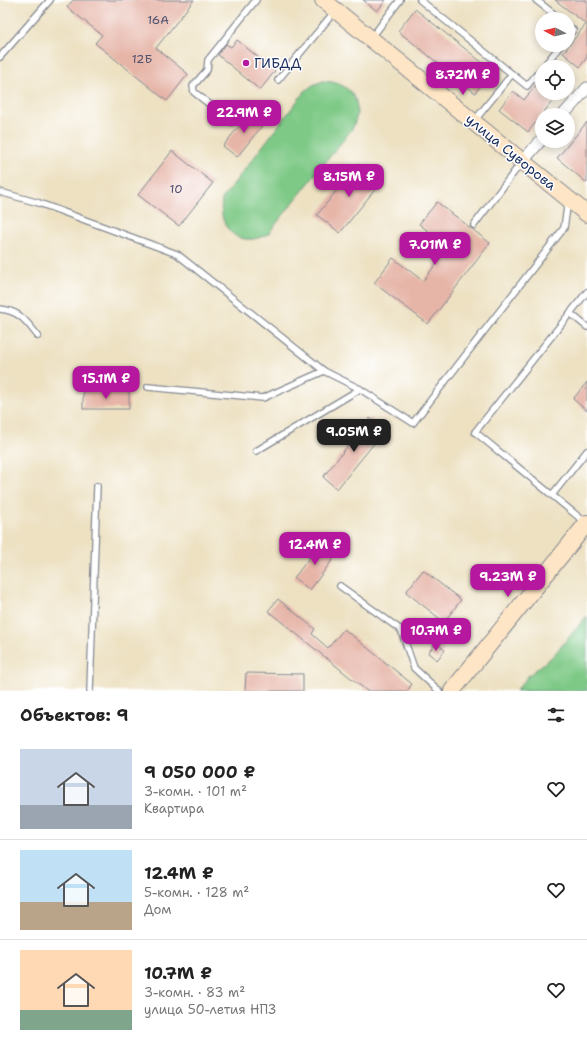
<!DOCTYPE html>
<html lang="ru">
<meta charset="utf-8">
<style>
:root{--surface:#fff;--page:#f2f2f2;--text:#222;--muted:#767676;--line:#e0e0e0;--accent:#b5179e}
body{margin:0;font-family:"Shantell Sans",sans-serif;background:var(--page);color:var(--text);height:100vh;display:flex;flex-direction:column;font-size:15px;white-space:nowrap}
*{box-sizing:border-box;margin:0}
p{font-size:13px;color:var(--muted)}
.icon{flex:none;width:22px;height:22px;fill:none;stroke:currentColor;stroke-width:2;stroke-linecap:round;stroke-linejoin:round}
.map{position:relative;height:691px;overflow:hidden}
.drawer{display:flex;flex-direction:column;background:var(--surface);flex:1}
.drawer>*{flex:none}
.needle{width:26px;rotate:277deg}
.tools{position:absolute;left:535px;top:12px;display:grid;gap:8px}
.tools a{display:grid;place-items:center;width:40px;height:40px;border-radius:50%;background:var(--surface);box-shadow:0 2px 10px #0003;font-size:20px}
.price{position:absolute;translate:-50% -34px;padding:0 9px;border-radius:8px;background:var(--accent);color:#fff;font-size:13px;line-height:26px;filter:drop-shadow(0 1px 2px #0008)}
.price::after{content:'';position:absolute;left:50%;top:24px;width:12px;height:9px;margin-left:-6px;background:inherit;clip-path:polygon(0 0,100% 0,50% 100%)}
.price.selected{background:#222;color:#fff}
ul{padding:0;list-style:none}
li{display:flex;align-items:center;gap:12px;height:100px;padding:0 20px}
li+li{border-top:1px solid var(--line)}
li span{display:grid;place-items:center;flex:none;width:112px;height:80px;border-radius:0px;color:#555}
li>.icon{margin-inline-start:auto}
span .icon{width:48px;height:48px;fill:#fffc;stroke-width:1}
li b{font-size:17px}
h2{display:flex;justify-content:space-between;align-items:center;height:48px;padding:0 20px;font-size:17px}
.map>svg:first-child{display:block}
.green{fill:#7ec986;stroke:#4c7c72}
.building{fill:#e6b5a8}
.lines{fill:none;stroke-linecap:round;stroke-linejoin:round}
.service-casing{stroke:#848890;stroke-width:8}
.minor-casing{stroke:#848890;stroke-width:13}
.secondary-casing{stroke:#848890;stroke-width:18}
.service{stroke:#fff;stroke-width:5.5}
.minor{stroke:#fff;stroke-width:11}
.secondary{stroke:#fde5c5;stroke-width:16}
.poi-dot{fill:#b5179e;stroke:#fff;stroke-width:1.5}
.labels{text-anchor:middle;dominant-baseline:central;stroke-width:3;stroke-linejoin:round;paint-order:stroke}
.number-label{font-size:12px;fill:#4e5070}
.poi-label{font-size:14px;fill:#1b2f5e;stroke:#fff;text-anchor:start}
.street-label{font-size:14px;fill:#1b2f5e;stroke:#fff}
</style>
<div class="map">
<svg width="587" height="691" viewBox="0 0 587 691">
<rect width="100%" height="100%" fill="#fff"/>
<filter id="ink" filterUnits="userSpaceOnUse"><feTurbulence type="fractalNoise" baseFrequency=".025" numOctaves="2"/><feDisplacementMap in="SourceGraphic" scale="8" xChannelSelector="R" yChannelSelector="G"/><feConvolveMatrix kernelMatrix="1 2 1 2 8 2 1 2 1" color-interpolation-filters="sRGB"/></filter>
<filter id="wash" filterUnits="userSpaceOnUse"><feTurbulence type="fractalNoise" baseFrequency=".012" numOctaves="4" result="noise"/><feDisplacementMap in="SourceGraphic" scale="16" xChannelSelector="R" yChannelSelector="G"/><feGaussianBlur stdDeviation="0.9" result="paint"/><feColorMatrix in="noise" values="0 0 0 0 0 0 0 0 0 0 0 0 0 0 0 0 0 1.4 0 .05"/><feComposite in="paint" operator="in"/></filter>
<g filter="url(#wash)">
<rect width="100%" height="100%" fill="#ede1c2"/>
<g class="green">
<path d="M 323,81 C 352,82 365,103 352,129 L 268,234 C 240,249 217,230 222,199 L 305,91 L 313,85 Z"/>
<path d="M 587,616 L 587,691 L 516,691 L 529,675 L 552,657 Z"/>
</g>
<g id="blocks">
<g class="building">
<path d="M 73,0 L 194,0 L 156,48 L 188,74 L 167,101 L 95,43 L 102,35 L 67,7 Z"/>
<path d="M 363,0 L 386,0 L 377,11 Z"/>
<path d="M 555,0 L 587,0 L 587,57 L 580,67 L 563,53 L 586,24 Z"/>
<path d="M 415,9 L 493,71 L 475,93 L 398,31 Z"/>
<path d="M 237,40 L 275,71 L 260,90 L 218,55 L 226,44 L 231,47 Z"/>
<path d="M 542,78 L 542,93 L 559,93 L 528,132 L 499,109 L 513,91 L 524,100 Z"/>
<path d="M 252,110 L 266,121 L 237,157 L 223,146 Z"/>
<path d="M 587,122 L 587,183 L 557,158 Z"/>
<path d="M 172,151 L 213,183 L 179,226 L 138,195 Z"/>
<path d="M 358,164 L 381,182 L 340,233 L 317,215 Z"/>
<path d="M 437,202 L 490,243 L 428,324 L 374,283 L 393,258 L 423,281 L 449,247 L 419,224 Z"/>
<path d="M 587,382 L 587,411 L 573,399 Z"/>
<rect x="83" y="391" width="46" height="18"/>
<path d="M 370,418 L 385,430 L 337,489 L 323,477 Z"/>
<path d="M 320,543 L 336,555 L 310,590 L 294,578 Z"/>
<path d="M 423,570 L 461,600 L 444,622 L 406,592 Z"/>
<path d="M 278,599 L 315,629 L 312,634 L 328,648 L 344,629 L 412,684 L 407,691 L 367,691 L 268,611 Z"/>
<path d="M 436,643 L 445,650 L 437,660 L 428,653 Z"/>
<path d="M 246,673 L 303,674 L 303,691 L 245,691 Z"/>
</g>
</g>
</g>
<g filter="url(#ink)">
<use href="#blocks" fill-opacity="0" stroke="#848890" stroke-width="1"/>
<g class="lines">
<defs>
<g id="service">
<path d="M 420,0 L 527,86 L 542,68"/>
<path d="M 536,0 L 560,19"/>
<path d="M 568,26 L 573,30 L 568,36"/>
<path d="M 372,37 L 400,0"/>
<path d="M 0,57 L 50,0"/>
<path d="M 543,67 L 561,45"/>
<path d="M 278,80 L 335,11"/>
<path d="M 475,120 L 512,74"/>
<path d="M 232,122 L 194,92 L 193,86 L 207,70 L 208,60 L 256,0"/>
<path d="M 0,192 L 39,203 L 177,254 L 324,371 L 360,389 L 413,423 L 564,228 L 568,201"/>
<path d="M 474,225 L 521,163"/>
<path d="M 0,309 C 20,311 26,321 38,336"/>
<path d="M 570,313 L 587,327"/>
<path d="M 148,387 L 263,398 L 324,371"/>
<path d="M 256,451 L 360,389"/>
<path d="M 552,495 L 587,451"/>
<path d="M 586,523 L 475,432 L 587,292"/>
<path d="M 340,586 L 401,630 L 414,668 L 439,691"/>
<path d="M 90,691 L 97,486"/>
</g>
<g id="minor">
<path d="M 563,115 L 587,88"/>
<path d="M 522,162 L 542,139"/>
</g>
<g id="secondary">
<path d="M 323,0 L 587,214"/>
<path d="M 452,691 L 587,523"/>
</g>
</defs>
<use href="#service" class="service-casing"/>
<use href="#minor" class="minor-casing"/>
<use href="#secondary" class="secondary-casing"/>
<use href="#service" class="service"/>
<use href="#minor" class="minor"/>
<use href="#secondary" class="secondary"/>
</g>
</g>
<circle class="poi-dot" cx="246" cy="63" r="4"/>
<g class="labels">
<g class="number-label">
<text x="158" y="20">16А</text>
<text x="142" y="59">12Б</text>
<text x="176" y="189">10</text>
</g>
<g class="poi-label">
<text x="254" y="63">ГИБДД</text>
</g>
<g class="street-label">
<text transform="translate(511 152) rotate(39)">улица Суворова</text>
</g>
</g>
</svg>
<div class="tools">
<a><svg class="needle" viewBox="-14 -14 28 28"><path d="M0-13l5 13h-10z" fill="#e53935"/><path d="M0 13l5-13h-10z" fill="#767676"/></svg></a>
<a><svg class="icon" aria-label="locate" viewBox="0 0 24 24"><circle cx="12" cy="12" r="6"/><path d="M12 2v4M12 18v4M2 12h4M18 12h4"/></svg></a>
<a><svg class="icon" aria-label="layers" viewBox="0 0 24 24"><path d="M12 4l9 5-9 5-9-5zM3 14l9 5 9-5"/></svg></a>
</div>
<b class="price" style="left:463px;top:96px">8.72M ₽</b>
<b class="price" style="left:244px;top:134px">22.9M ₽</b>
<b class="price" style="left:349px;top:198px">8.15M ₽</b>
<b class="price" style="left:435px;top:266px">7.01M ₽</b>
<b class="price" style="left:106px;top:400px">15.1M ₽</b>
<b class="price selected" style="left:354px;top:453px">9.05M ₽</b>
<b class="price" style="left:315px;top:566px">12.4M ₽</b>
<b class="price" style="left:508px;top:598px">9.23M ₽</b>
<b class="price" style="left:436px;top:652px">10.7M ₽</b>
</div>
<section class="drawer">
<h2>Объектов: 9<svg class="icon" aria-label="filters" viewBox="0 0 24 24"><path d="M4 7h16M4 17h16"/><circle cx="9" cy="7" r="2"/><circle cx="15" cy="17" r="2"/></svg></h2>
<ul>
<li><span style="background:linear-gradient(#c9d6e8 70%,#9aa5b1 0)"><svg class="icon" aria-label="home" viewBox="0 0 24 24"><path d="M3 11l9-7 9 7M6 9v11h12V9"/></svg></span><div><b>9 050 000 ₽</b><p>3-комн. · 101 m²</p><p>Квартира</p></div><svg class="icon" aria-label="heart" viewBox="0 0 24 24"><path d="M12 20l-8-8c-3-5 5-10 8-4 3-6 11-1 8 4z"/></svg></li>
<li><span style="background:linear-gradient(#bfe0f5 65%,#b9a48a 0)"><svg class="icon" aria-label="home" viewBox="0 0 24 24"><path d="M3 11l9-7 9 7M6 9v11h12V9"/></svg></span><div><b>12.4M ₽</b><p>5-комн. · 128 m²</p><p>Дом</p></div><svg class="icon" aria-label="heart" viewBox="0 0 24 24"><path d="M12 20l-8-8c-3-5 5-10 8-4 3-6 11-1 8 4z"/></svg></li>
<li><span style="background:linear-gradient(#ffd9b3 75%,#7fa58c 0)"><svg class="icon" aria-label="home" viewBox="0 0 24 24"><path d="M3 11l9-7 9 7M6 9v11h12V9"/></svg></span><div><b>10.7M ₽</b><p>3-комн. · 83 m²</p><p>улица 50-летия НПЗ</p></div><svg class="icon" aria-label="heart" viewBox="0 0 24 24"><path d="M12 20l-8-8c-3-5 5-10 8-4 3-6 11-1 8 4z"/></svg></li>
</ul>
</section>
